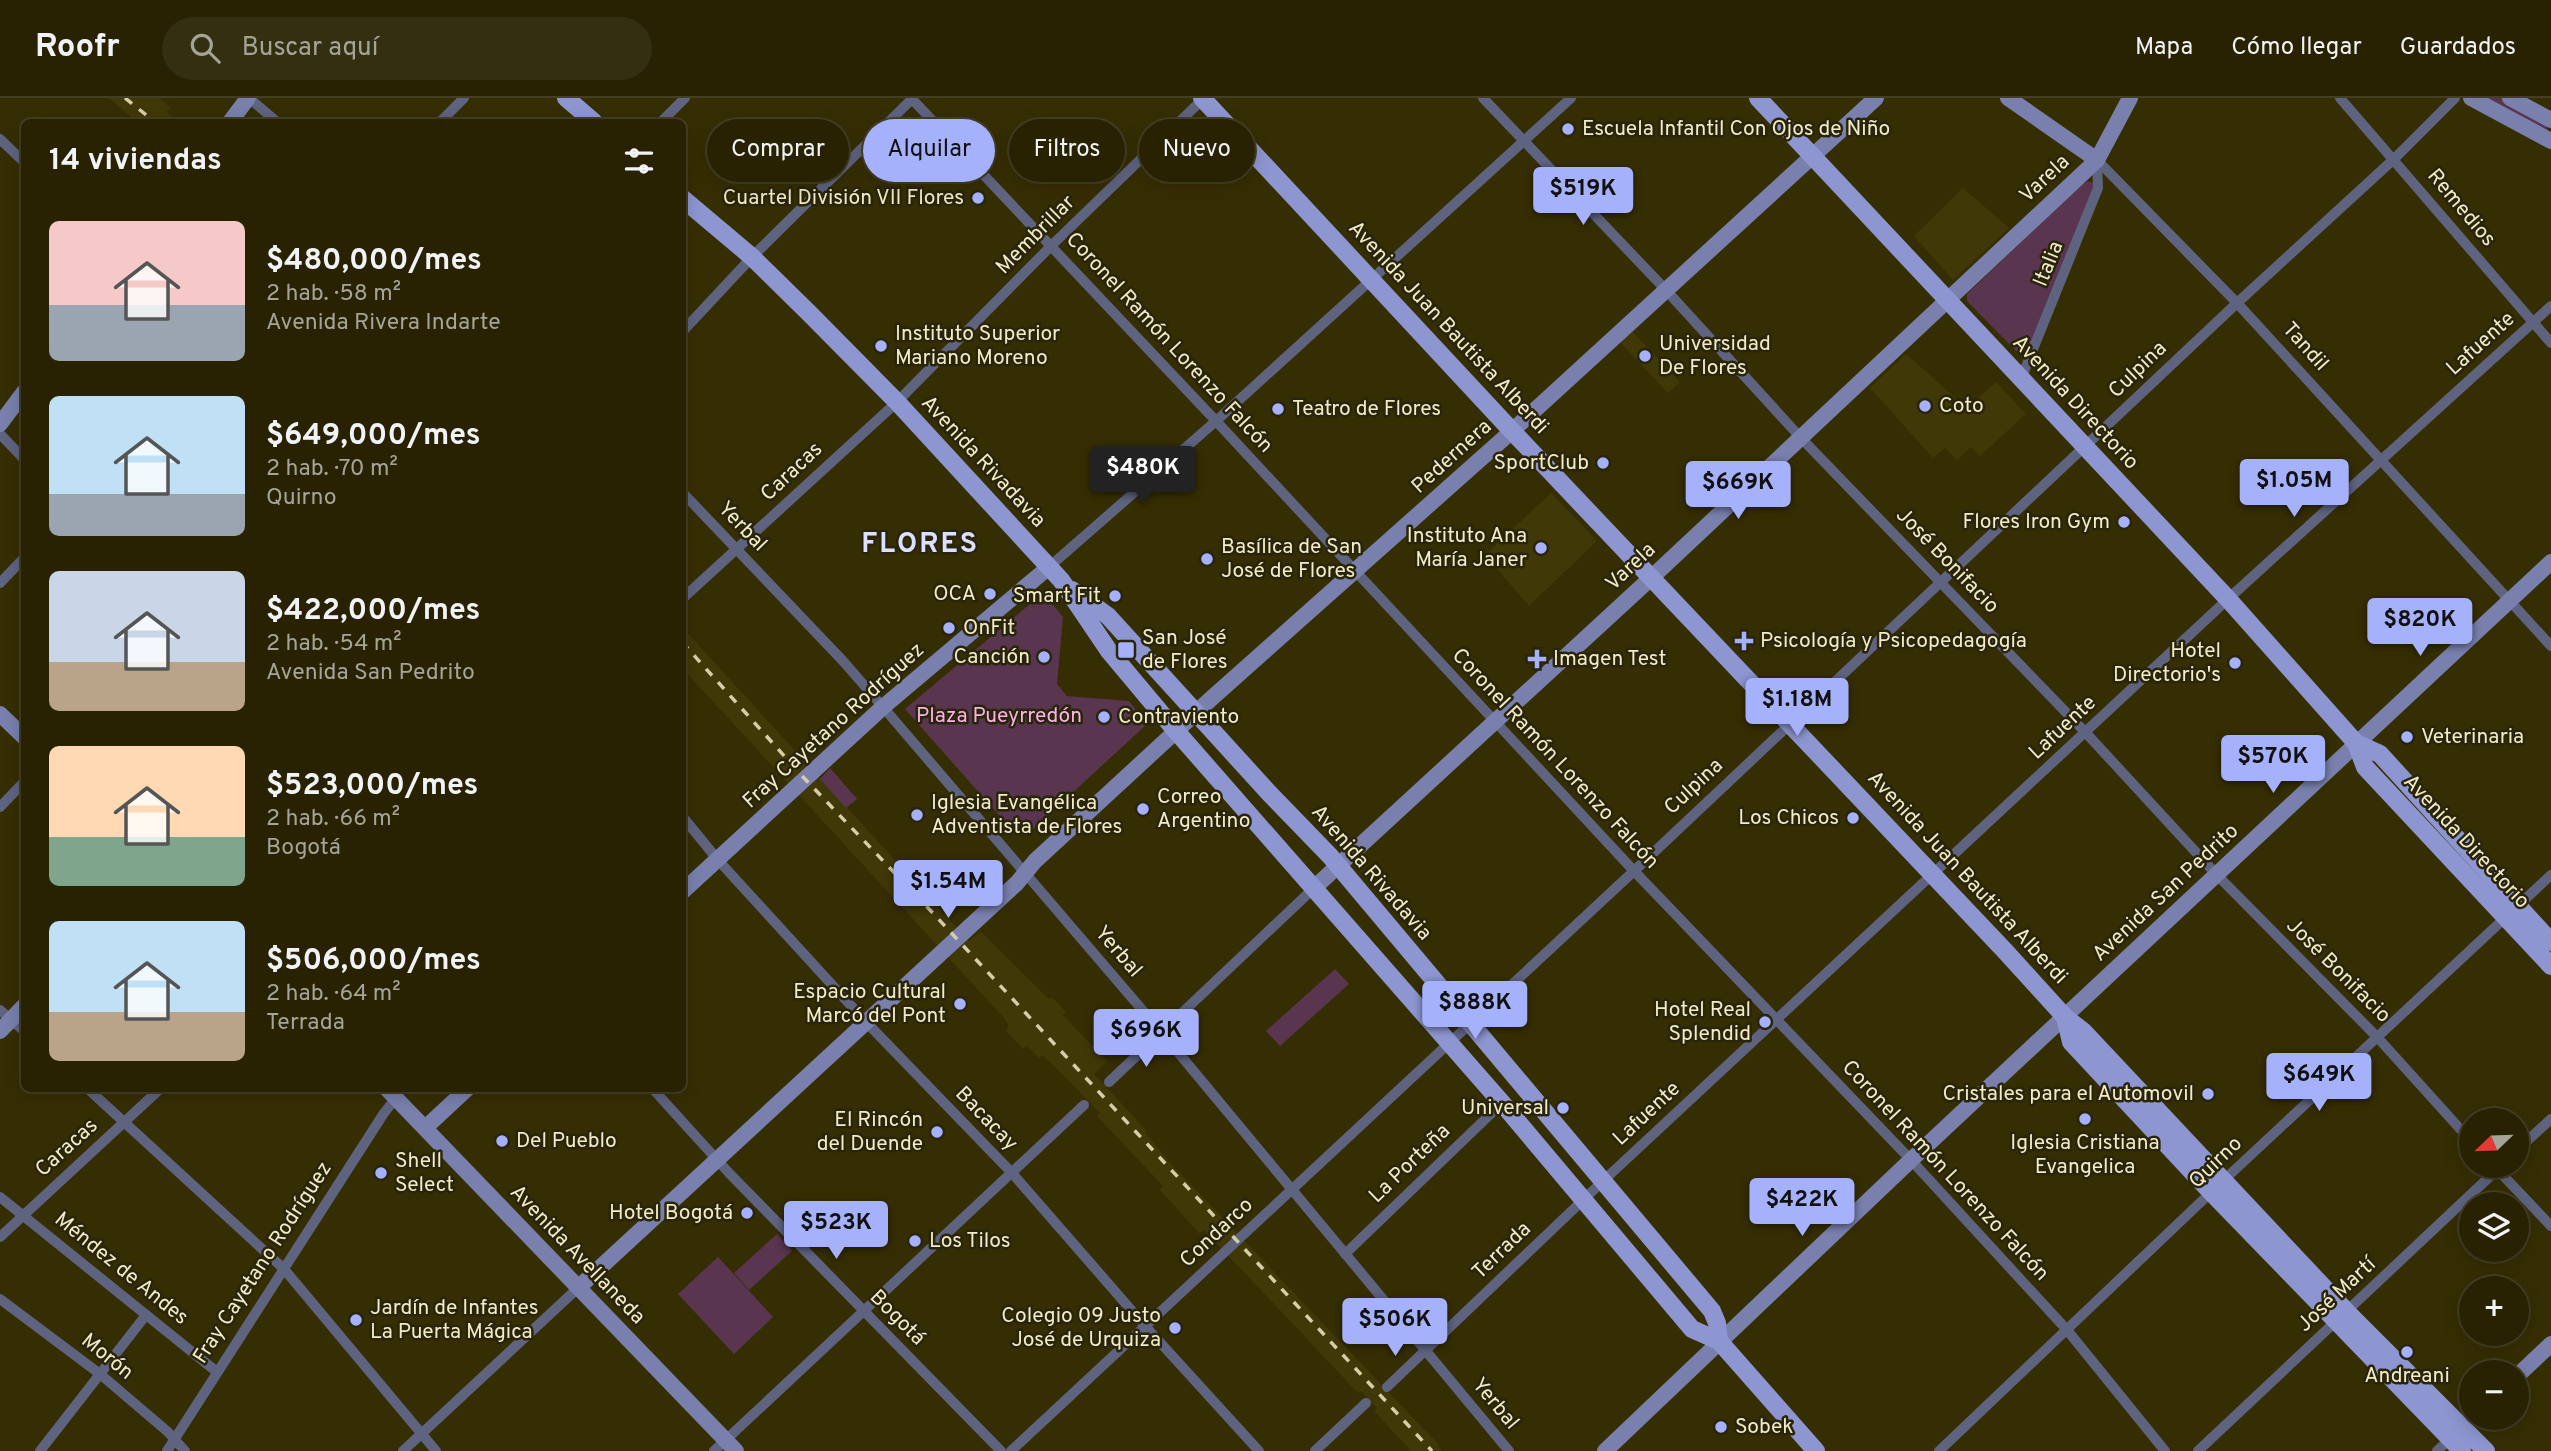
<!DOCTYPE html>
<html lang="es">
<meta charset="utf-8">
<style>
:root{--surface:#282202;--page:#342f11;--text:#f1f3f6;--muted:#a5a499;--line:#443f24;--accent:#a6b1fc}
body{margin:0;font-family:Overpass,sans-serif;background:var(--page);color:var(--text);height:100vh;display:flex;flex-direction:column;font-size:26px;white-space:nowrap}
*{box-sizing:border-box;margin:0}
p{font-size:23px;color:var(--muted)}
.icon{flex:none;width:38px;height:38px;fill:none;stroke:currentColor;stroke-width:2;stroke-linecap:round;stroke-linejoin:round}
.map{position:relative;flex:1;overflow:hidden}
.sheet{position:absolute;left:21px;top:21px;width:665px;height:973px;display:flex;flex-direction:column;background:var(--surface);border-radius:10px;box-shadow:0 4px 18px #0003,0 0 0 2px var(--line)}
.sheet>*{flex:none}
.guide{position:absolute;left:707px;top:21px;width:665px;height:63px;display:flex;gap:14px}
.needle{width:46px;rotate:247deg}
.tools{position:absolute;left:2459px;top:1010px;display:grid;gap:14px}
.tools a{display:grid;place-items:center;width:70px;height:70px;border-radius:50%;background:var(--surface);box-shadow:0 4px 18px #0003,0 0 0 2px var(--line);font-size:35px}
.price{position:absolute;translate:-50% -60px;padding:0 16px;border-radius:7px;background:var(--accent);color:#111;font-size:23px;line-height:46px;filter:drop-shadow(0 2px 4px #0008)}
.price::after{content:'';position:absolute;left:50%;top:42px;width:21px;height:16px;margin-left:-10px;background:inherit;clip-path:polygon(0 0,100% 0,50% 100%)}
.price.active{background:#222;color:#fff}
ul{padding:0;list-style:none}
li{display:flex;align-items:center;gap:21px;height:175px;padding:0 28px}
li span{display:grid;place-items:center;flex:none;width:196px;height:140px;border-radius:10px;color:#555}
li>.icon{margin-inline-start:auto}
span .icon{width:84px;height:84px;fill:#fffc;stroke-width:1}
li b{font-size:30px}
h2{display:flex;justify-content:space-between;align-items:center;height:84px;padding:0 28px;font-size:30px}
.tag{padding:0 24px;border-radius:32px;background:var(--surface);box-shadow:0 4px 18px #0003,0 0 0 2px var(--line);font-size:24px;line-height:63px}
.tag.active{background:var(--accent);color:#111}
header{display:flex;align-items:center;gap:42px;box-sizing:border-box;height:98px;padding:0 35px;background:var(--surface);border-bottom:2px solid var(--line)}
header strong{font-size:33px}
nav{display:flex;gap:38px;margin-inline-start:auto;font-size:24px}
.search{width:490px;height:63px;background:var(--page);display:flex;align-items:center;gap:18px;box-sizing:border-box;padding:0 24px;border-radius:38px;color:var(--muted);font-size:26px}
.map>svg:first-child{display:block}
.built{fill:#413807}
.green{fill:#593550}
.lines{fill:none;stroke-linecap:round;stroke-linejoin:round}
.street{stroke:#5e6380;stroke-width:10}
.secondary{stroke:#7980ad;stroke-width:16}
.primary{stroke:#8e96d1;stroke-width:18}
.rail{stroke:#d6cea8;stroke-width:3.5;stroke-dasharray:9 9;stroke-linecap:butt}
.poi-dot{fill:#a6b1fc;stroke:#29240c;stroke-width:2.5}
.labels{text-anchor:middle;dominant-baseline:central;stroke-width:5;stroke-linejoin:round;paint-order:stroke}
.poi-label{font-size:21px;fill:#f3ebc6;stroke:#29240c;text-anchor:start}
.street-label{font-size:21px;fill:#f3ebc6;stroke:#29240c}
.park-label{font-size:21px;fill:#fab2e5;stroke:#29240c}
.district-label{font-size:28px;font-weight:bold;letter-spacing:2px;fill:#dae0fd;stroke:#29240c}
</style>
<header>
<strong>Roofr</strong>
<div class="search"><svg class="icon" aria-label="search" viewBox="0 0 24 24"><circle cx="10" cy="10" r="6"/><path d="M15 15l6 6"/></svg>Buscar aquí</div>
<nav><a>Mapa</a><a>Cómo llegar</a><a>Guardados</a></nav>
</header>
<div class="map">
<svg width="2551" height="1353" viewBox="0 0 2551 1353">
<rect width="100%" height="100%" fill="#362e03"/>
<g class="built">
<path d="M 109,0 L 159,0 L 171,10 L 167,14 L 179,24 L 137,24 Z"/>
<path d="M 1963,90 L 2009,130 L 1953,182 L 1914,138 Z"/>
<path d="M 1632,233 L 1680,284 L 1668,295 L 1620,244 Z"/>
<path d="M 1906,256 L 1967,310 L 1996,284 L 2026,316 L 1980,358 L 1971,349 L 1957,362 L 1945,350 L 1933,360 L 1870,290 Z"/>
<path d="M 1551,395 L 1597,443 L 1529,508 L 1485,457 Z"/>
<path d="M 682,529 L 969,843 L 981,834 L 1049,901 L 1052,899 L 1066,914 L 1063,917 L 1107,963 L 1094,976 L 1147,1033 L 1145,1035 L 1174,1069 L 1439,1347 L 1438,1348 L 1442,1353 L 1411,1353 L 1374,1313 L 1377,1310 L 1361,1293 L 1358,1295 L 1204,1132 L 1199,1135 L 1174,1107 L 1160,1092 L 1163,1088 L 1097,1018 L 1100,1015 L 1043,957 L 1039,960 L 1027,948 L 1023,951 L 1006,932 L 1009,928 L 1003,919 L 683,571 Z"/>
</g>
<g class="green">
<path d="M 2479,0 L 2501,0 L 2547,25 L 2547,32 L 2545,34 Z"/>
<path d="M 2088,83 L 2094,85 L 2096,91 L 2027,255 L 2018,255 L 1967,203 L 1967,196 L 2080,88 Z"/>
<path d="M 1043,500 L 1049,502 L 1063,519 L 1057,586 L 1067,598 L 1129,603 L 1147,626 L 1031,733 L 1013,733 L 905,611 L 1036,501 Z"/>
<path d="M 830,670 L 857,701 L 846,710 L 820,681 Z"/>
<path d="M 1335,871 L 1349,886 L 1280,948 L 1266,933 Z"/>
<path d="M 777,1136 L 792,1153 L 749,1192 L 734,1175 Z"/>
<path d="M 718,1159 L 773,1219 L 734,1256 L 678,1196 Z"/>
</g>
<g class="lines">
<g class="street">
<path d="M 249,0 L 277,24"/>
<path d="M 911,0 L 1216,323 L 1634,773 L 1911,1062 L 2067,1232 L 2165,1353"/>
<path d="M 1483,0 L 1665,191 L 1801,340 L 2086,635 L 2216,776 L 2378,940 L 2471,1043"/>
<path d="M 2340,0 L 2551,245"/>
<path d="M 440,24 L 464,0"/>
<path d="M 661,24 L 685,0"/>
<path d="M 0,41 L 24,64"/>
<path d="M 2097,62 L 2237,205 L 2551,548"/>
<path d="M 682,234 L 752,159 L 913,0"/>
<path d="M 2021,281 L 2098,90 L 2097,62"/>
<path d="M 0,336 L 24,361"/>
<path d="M 682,394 L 843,563 L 883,609 L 1162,935 L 1509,1353"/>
<path d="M 1049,469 L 1216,323 L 1571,0"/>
<path d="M 0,485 L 24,460"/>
<path d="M 682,501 L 897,304 L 1052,147 L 1204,0"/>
<path d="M 0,709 L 24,684"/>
<path d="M 682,718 L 718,762 L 866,924 L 1012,1075 L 1146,1229 L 1259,1353"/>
<path d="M 0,912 L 24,933"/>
<path d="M 1109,984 L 1315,789"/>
<path d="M 87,990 L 284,1171 L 436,1353"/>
<path d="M 652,990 L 729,1075 L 1001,1353"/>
<path d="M 2516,1053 L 2551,1021"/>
<path d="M 2494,1068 L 2551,1128"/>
<path d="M 0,1099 L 217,1274"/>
<path d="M 0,1139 L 161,990"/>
<path d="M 1345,1156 L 1502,1005"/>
<path d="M 0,1201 L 100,1276 L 168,1334 L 185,1353"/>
<path d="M 1387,1289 L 1603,1083 L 2228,501 L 2551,208"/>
<path d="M 40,1353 L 146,1217"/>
<path d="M 167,1353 L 384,1015 L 396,1000"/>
<path d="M 403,1353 L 579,1189"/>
<path d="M 714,1353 L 1084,1007"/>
<path d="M 1011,1353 L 1634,773 L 2237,205 L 2394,61 L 2455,0"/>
<path d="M 1315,1353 L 1366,1305"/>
<path d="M 1939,1353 L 2225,1081 L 2551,777"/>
<path d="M 2198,1353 L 2501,1068"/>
<path d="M 2437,1353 L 2450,1341"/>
</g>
<g class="secondary">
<path d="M 2008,0 L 2097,62"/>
<path d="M 2471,0 L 2551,43"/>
<path d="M 2510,0 L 2551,22"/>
<path d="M 230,24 L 248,0"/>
<path d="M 0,326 L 24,294"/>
<path d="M 0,616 L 24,639"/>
<path d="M 1315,789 L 1651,480 L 2097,62 L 2130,0"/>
<path d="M 682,794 L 883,609 L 1049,469"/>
<path d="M 0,933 L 24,908"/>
<path d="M 386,990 L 736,1353"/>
<path d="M 425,1030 L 468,990"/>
<path d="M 579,1189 L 1017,785 L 1035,763 L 1213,599 L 1512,333 L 1876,0"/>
<path d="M 2516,1279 L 2551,1246"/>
<path d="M 1605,1353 L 1911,1062 L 2551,464"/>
</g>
<g class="primary">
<path d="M 566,0 L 594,24"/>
<path d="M 1202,0 L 1512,333 L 2005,853 L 2065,919 L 2083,933 L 2347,1214 L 2486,1353"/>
<path d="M 1758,0 L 2228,501 L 2356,645 L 2365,669 L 2551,868"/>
<path d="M 682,100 L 752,159 L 809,215 L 897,304 L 1061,482 L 1109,553 L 1176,633 L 1502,1005 L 1692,1231 L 1719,1243 L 1816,1353"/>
<path d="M 1072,492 L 1108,518 L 1269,695 L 1330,758 L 1712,1213 L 1717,1225 L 1719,1243"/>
<path d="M 2356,645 L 2380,656 L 2551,844"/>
<path d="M 2065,919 L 2071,944 L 2212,1095 L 2462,1353"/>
</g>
<g class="rail">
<path d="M 125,0 L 155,24"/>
<path d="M 682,544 L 804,680 L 931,813 L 1432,1353"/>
</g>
</g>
<g class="poi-dot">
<circle cx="1568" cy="31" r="7"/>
<circle cx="978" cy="100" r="7"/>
<circle cx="881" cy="248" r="7"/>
<circle cx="1645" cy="258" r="7"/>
<circle cx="1925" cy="308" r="7"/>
<circle cx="1278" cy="311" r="7"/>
<circle cx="1603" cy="365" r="7"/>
<circle cx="2124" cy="424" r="7"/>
<circle cx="1541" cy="450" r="7"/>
<circle cx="1207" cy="461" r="7"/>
<circle cx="990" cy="496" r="7"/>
<circle cx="1115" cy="498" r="7"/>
<circle cx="949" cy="530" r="7"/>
<path d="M1740.5 532.5h7v7h7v7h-7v7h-7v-7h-7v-7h7z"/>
<rect x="1117" y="543" width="18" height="18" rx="3.5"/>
<circle cx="1044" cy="559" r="7"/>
<path d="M1533.5 550.5h7v7h7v7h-7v7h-7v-7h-7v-7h7z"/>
<circle cx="2235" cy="565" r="7"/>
<circle cx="1104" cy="619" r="7"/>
<circle cx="2407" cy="639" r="7"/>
<circle cx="1143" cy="711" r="7"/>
<circle cx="917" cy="717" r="7"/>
<circle cx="1853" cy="720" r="7"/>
<circle cx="960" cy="906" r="7"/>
<circle cx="1765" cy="924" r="7"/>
<circle cx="2208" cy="996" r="7"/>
<circle cx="1563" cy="1010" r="7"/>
<circle cx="2085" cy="1021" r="7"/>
<circle cx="937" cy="1034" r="7"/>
<circle cx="502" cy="1043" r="7"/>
<circle cx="381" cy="1075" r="7"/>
<circle cx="747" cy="1115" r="7"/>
<circle cx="915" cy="1143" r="7"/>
<circle cx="356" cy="1222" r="7"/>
<circle cx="1175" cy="1230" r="7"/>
<circle cx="2407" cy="1254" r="7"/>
<circle cx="1721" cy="1329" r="7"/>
</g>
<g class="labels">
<g class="poi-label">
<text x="1582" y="31">Escuela Infantil Con Ojos de Niño</text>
<text x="964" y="100" text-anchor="end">Cuartel División VII Flores</text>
<text x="895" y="236">Instituto Superior<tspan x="895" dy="24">Mariano Moreno</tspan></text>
<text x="1659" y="246">Universidad<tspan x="1659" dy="24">De Flores</tspan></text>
<text x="1939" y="308">Coto</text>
<text x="1292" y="311">Teatro de Flores</text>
<text x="1589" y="365" text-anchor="end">SportClub</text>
<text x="2110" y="424" text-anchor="end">Flores Iron Gym</text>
<text x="1527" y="438" text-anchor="end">Instituto Ana<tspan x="1527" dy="24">María Janer</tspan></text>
<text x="1221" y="449">Basílica de San<tspan x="1221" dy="24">José de Flores</tspan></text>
<text x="976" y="496" text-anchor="end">OCA</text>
<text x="1101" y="498" text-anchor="end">Smart Fit</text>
<text x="963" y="530">OnFit</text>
<text x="1142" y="540">San José<tspan x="1142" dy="24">de Flores</tspan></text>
<text x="1760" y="543">Psicología y Psicopedagogía</text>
<text x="2221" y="553" text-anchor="end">Hotel<tspan x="2221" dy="24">Directorio's</tspan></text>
<text x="1030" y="559" text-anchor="end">Canción</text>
<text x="1553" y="561">Imagen Test</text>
<text x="1118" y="619">Contraviento</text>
<text x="2421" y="639">Veterinaria</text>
<text x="1157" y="699">Correo<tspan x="1157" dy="24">Argentino</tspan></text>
<text x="931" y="705">Iglesia Evangélica<tspan x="931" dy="24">Adventista de Flores</tspan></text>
<text x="1839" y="720" text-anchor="end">Los Chicos</text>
<text x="946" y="894" text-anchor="end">Espacio Cultural<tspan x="946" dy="24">Marcó del Pont</tspan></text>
<text x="1751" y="912" text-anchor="end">Hotel Real<tspan x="1751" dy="24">Splendid</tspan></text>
<text x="2194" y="996" text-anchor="end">Cristales para el Automovil</text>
<text x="1549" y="1010" text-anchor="end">Universal</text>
<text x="923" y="1022" text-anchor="end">El Rincón<tspan x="923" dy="24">del Duende</tspan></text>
<text x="516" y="1043">Del Pueblo</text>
<text x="2085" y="1045" text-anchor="middle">Iglesia Cristiana<tspan x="2085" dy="24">Evangelica</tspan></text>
<text x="395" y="1063">Shell<tspan x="395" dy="24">Select</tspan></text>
<text x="733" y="1115" text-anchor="end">Hotel Bogotá</text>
<text x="929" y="1143">Los Tilos</text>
<text x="370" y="1210">Jardín de Infantes<tspan x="370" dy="24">La Puerta Mágica</tspan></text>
<text x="1161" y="1218" text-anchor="end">Colegio 09 Justo<tspan x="1161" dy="24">José de Urquiza</tspan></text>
<text x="2407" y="1278" text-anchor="middle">Andreani</text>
<text x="1735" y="1329">Sobek</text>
</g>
<g class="street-label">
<text transform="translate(2045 81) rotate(-43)">Varela</text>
<text transform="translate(2461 110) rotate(50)">Remedios</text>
<text transform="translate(1036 137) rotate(-45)">Membrillar</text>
<text transform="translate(2049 166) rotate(-68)">Italia</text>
<text transform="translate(1448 230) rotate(47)">Avenida Juan Bautista Alberdi</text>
<text transform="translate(1169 245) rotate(47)">Coronel Ramón Lorenzo Falcón</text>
<text transform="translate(2481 246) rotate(-42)">Lafuente</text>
<text transform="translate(2305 249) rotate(48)">Tandil</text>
<text transform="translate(2138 272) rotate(-44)">Culpina</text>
<text transform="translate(2075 305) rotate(47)">Avenida Directorio</text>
<text transform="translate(1452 359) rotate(-42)">Pedernera</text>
<text transform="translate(983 364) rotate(47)">Avenida Rivadavia</text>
<text transform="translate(792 374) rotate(-43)">Caracas</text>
<text transform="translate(742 429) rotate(46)">Yerbal</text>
<text transform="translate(1947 463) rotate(46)">José Bonifacio</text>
<text transform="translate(1631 469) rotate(-43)">Varela</text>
<text transform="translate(834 628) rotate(-42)">Fray Cayetano Rodríguez</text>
<text transform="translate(2063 630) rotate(-43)">Lafuente</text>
<text transform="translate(1555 661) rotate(47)">Coronel Ramón Lorenzo Falcón</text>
<text transform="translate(1694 689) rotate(-43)">Culpina</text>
<text transform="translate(2466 744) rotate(47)">Avenida Directorio</text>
<text transform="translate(1371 775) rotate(49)">Avenida Rivadavia</text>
<text transform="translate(1967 780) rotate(47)">Avenida Juan Bautista Alberdi</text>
<text transform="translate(2166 795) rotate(-43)">Avenida San Pedrito</text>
<text transform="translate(1118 854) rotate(49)">Yerbal</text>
<text transform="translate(2338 873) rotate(45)">José Bonifacio</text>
<text transform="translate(1647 1016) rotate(-43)">Lafuente</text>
<text transform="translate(986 1021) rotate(46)">Bacacay</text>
<text transform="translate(67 1050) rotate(-42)">Caracas</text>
<text transform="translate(2216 1065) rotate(-44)">Quirno</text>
<text transform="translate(1410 1066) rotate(-44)">La Porteña</text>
<text transform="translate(1945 1073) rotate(47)">Coronel Ramón Lorenzo Falcón</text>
<text transform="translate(1217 1135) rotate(-43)">Condarco</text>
<text transform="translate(1502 1153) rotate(-44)">Terrada</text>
<text transform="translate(577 1157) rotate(46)">Avenida Avellaneda</text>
<text transform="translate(263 1165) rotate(-57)">Fray Cayetano Rodríguez</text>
<text transform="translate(121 1171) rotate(39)">Méndez de Andes</text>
<text transform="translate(2337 1197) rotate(-43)">José Martí</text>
<text transform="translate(897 1220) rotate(45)">Bogotá</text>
<text transform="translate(107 1259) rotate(39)">Morón</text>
<text transform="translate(1495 1306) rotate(50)">Yerbal</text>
</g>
<g class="park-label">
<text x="999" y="618">Plaza Pueyrredón</text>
</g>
<g class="district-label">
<text x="920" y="447">FLORES</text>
</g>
</g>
</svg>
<div class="tools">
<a><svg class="needle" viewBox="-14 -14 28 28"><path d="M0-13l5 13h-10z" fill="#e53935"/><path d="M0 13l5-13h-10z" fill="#a5a499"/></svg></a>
<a><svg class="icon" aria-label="layers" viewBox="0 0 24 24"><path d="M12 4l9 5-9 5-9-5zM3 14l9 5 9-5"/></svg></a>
<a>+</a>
<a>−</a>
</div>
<b class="price" style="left:1583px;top:129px">$519K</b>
<b class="price active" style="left:1143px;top:408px">$480K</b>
<b class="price" style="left:2294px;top:421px">$1.05M</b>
<b class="price" style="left:1738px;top:423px">$669K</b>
<b class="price" style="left:2420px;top:560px">$820K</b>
<b class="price" style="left:1797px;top:640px">$1.18M</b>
<b class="price" style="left:2273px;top:697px">$570K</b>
<b class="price" style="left:948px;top:822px">$1.54M</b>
<b class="price" style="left:1475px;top:943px">$888K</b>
<b class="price" style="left:1146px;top:971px">$696K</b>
<b class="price" style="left:2319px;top:1015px">$649K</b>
<b class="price" style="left:1802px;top:1140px">$422K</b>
<b class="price" style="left:836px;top:1163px">$523K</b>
<b class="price" style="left:1395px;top:1260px">$506K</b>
<div class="guide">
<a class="tag">Comprar</a>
<a class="tag active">Alquilar</a>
<a class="tag">Filtros</a>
<a class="tag">Nuevo</a>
</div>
<section class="sheet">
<h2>14 viviendas<svg class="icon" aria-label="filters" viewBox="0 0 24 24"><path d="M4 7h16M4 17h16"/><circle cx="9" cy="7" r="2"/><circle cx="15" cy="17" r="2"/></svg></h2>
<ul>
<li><span style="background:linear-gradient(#f6c9c9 60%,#9aa5b1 0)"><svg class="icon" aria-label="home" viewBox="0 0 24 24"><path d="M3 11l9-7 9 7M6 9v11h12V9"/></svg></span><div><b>$480,000/mes</b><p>2 hab. · 58 m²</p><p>Avenida Rivera Indarte</p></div></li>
<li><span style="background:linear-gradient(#bfe0f5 70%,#9aa5b1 0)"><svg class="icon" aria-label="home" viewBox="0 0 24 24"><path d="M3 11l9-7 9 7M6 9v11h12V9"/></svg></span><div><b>$649,000/mes</b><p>2 hab. · 70 m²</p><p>Quirno</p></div></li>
<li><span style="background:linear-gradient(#c9d6e8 65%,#b9a48a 0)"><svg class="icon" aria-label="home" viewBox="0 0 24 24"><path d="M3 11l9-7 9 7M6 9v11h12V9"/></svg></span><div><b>$422,000/mes</b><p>2 hab. · 54 m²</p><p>Avenida San Pedrito</p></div></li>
<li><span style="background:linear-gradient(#ffd9b3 65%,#7fa58c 0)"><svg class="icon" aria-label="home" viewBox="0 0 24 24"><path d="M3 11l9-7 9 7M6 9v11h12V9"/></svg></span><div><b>$523,000/mes</b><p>2 hab. · 66 m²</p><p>Bogotá</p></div></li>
<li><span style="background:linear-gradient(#bfe0f5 65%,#b9a48a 0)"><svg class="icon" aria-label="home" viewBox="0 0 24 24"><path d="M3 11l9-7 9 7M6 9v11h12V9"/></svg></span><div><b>$506,000/mes</b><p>2 hab. · 64 m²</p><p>Terrada</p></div></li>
</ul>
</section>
</div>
